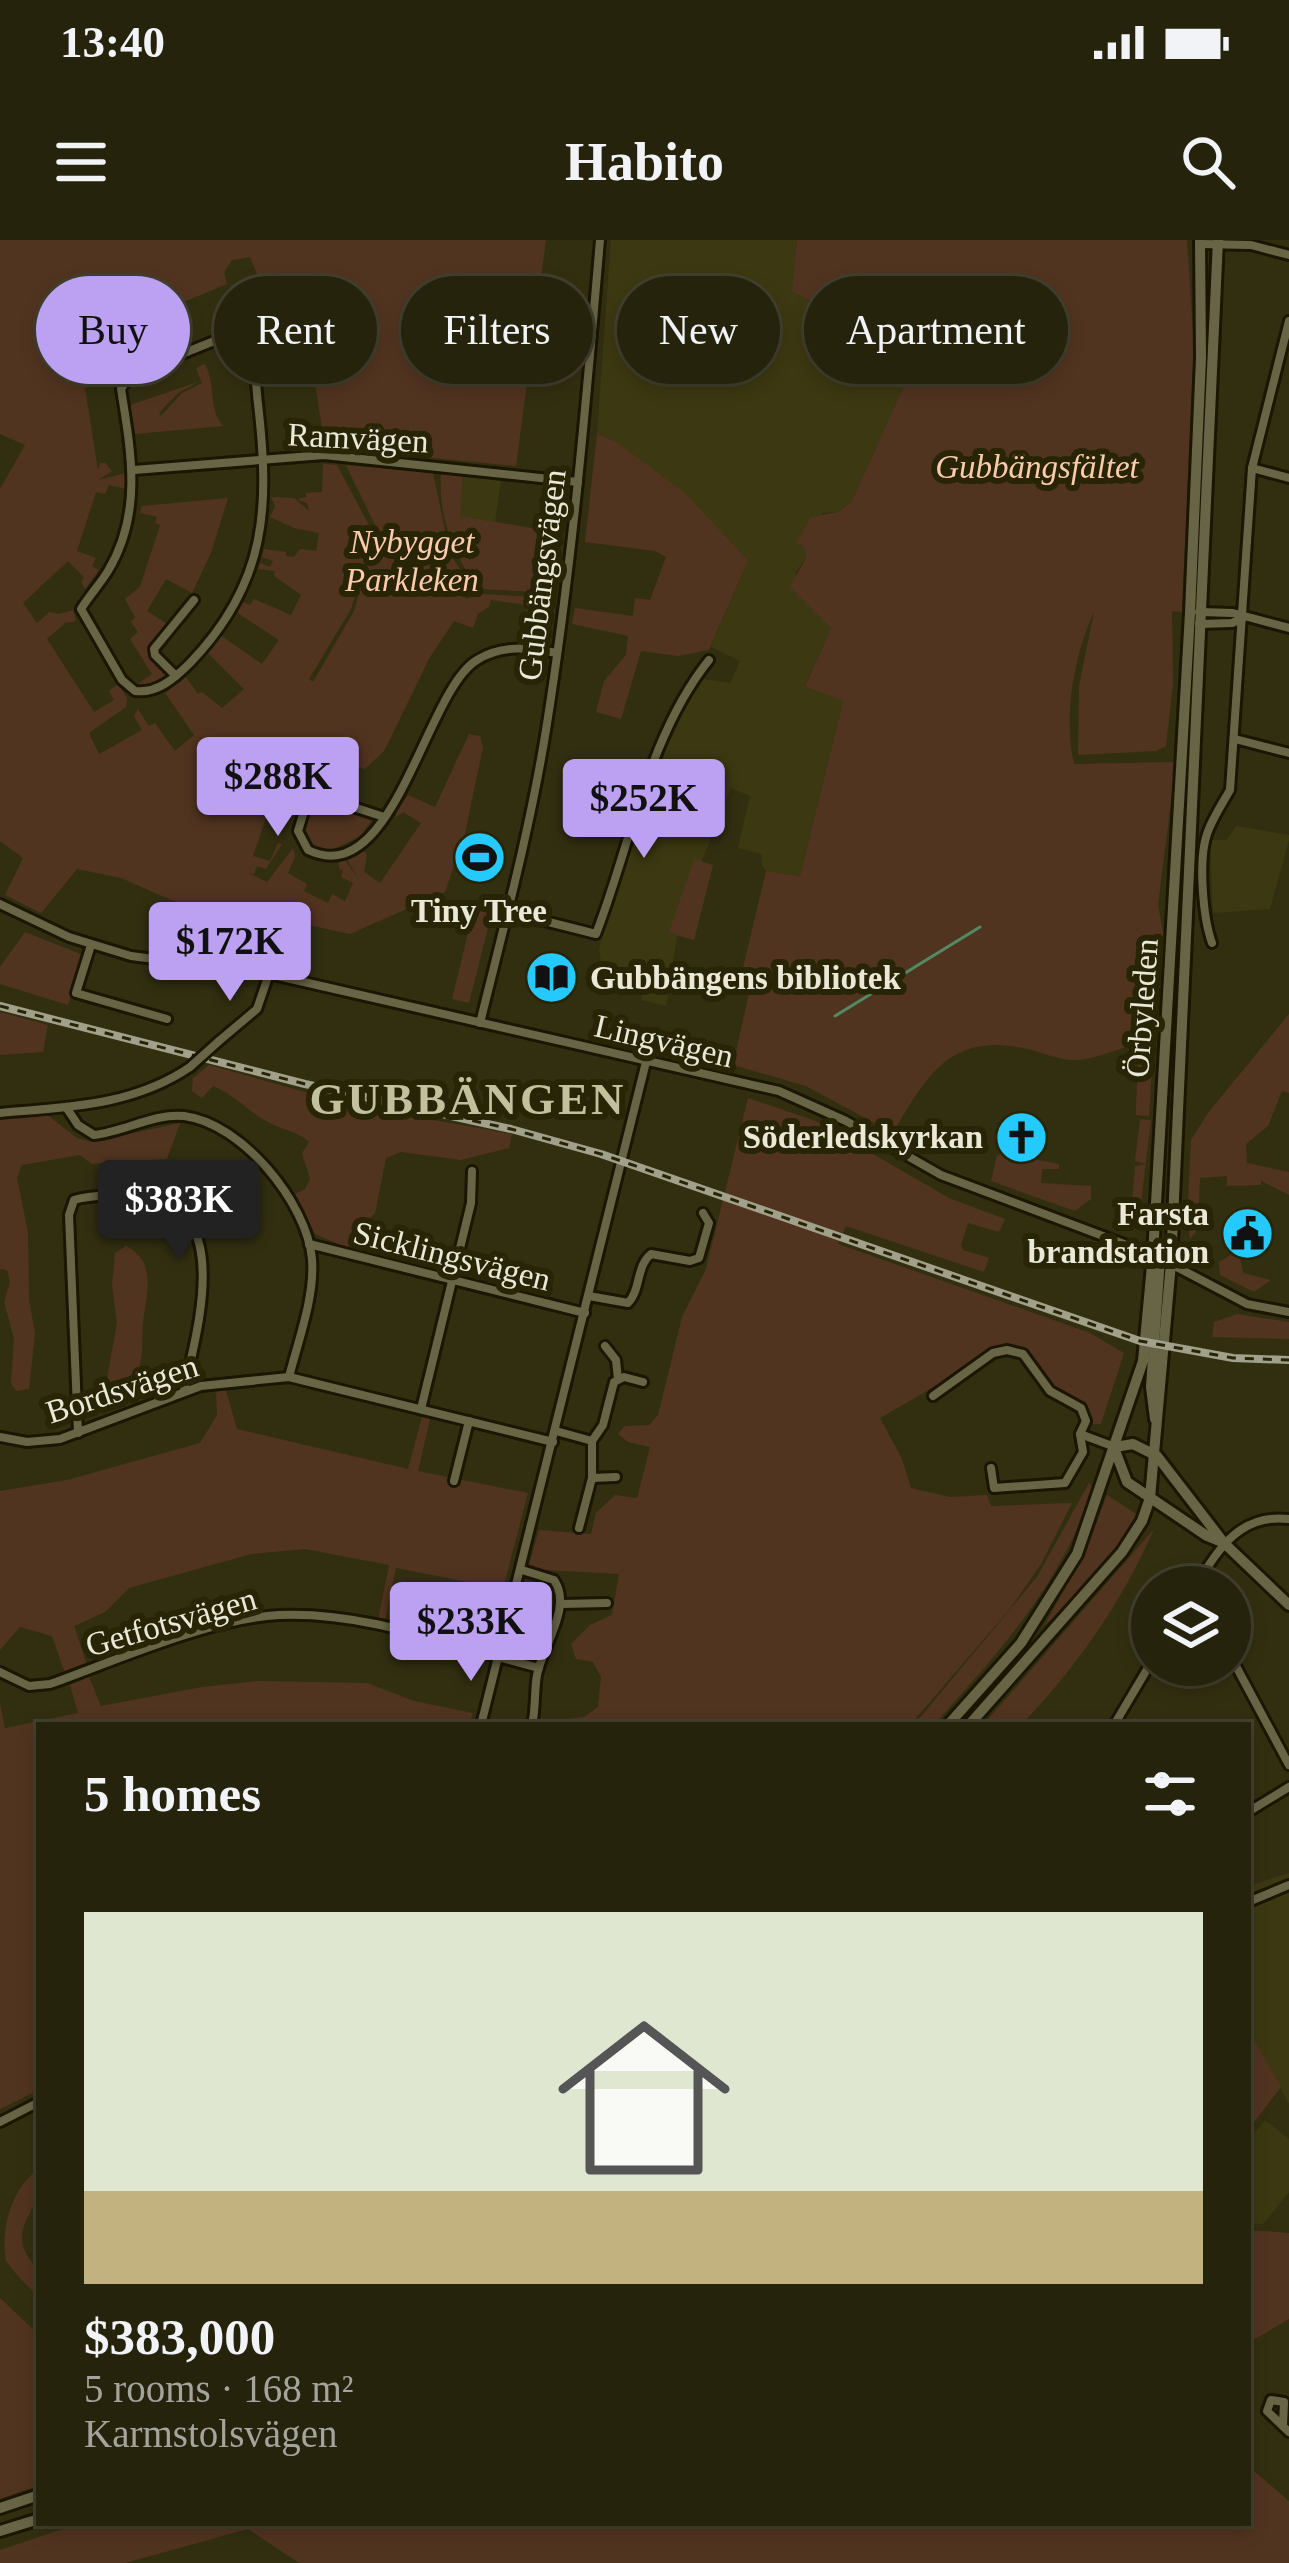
<!DOCTYPE html>
<meta charset="utf-8">
<style>
:root{--surface:#26230d;--page:#2e2b16;--text:#f1f3f6;--muted:#a4a49d;--line:#42402e;--accent:#bca0f2}
body{margin:0;font-family:Georgia,serif;background:var(--page);color:var(--text);height:100vh;display:flex;flex-direction:column;font-size:45px;white-space:nowrap}
*{box-sizing:border-box;margin:0}
p{font-size:39px;color:var(--muted)}
.icon{flex:none;width:66px;height:66px;fill:none;stroke:currentColor;stroke-width:2;stroke-linecap:round;stroke-linejoin:round}
.map{position:relative;flex:1;overflow:hidden}
.panel{position:absolute;left:36px;top:1482px;width:1215px;height:804px;display:flex;flex-direction:column;background:var(--surface);border-radius:0px;box-shadow:0 6px 18px #0003,0 0 0 3px var(--line)}
.panel>*{flex:none}
.banner{position:absolute;left:36px;top:36px;width:1218px;height:108px;display:flex;gap:24px}
.controls{position:absolute;left:1131px;top:1326px;display:grid;gap:24px}
.controls a{display:grid;place-items:center;width:120px;height:120px;border-radius:50%;background:var(--surface);box-shadow:0 6px 18px #0003,0 0 0 3px var(--line);font-size:60px}
.price{position:absolute;translate:-50% -102px;padding:0 27px;border-radius:12px;background:var(--accent);color:#111;font-size:39px;line-height:78px;filter:drop-shadow(0 3px 6px #0008)}
.price::after{content:'';position:absolute;left:50%;top:72px;width:36px;height:27px;margin-left:-18px;background:inherit;clip-path:polygon(0 0,100% 0,50% 100%)}
.price.active{background:#222;color:#fff}
ul{padding:0;list-style:none}
li{display:grid;align-content:center;gap:24px;height:636px;padding:0 48px}
li span{display:grid;place-items:center;height:372px;border-radius:0px;color:#555}
li>.icon{margin-inline-start:auto}
span .icon{width:216px;height:216px;fill:#fffc;stroke-width:1}
li b{font-size:51px}
h2{display:flex;justify-content:space-between;align-items:center;height:144px;padding:0 48px;font-size:51px}
.tag{padding:0 42px;border-radius:54px;background:var(--surface);box-shadow:0 6px 18px #0003,0 0 0 3px var(--line);font-size:42px;line-height:108px}
.tag.active{background:var(--accent);color:#111}
.status{display:flex;justify-content:space-between;align-items:center;height:84px;padding:0 60px;background:var(--surface);direction:ltr}
.status svg{height:33px;fill:currentColor}
header{display:flex;justify-content:space-between;align-items:center;height:156px;padding:0 48px;background:var(--surface);font-size:54px;font-weight:600}
.map>svg:first-child{display:block}
.built{fill:#3c3811}
.green{fill:#513420}
.lines{fill:none;stroke-linecap:round;stroke-linejoin:round}
.stream{stroke:#528b63;stroke-width:3}
.street-casing{stroke:#1a1600;stroke-width:14}
.secondary-casing{stroke:#1a1600;stroke-width:16}
.street{stroke:#686546;stroke-width:8}
.secondary{stroke:#686546;stroke-width:10}
.rail-casing{stroke:#a1a08a;stroke-width:8}
.rail{stroke:#282507;stroke-width:3;stroke-dasharray:9;stroke-linecap:butt}
.street-bridge-casing{stroke:#1a1600;stroke-width:14;stroke-linecap:butt}
.street-bridge{stroke:#686546;stroke-width:8}
.labels{text-anchor:middle;dominant-baseline:central;stroke-width:12;stroke-linejoin:round;paint-order:stroke}
.street-label{font-size:33px;fill:#eae9d8;stroke:#282507}
.park-label{font-size:33px;font-style:italic;fill:#fdcbac;stroke:#282507}
.poi-label{font-size:33px;font-weight:bold;fill:#eae9d8;stroke:#282507;text-anchor:end}
.district-label{font-size:45px;font-weight:bold;letter-spacing:3px;fill:#c3c09e;stroke:#282507}
</style>
<div class="status"><b>13:40</b><svg viewBox="0 0 49 12"><path d="M0 12V9h3v3zM5 12V6h3v6zM10 12V3h3v9zM15 12V0h3v12zM26 1h20v11H26zM47 4h2v5h-2z"/></svg></div>
<header><svg class="icon" aria-label="menu" viewBox="0 0 24 24"><path d="M4 6h16M4 12h16M4 18h16"/></svg>Habito<svg class="icon" aria-label="search" viewBox="0 0 24 24"><circle cx="10" cy="10" r="6"/><path d="M15 15l6 6"/></svg></header>
<div class="map">
<svg width="1289" height="2323" viewBox="0 0 1289 2323">
<rect width="100%" height="100%" fill="#322f11"/>
<g class="built">
<path d="M 611,0 L 797,0 L 793,51 L 916,119 L 852,261 L 838,272 L 823,273 L 797,303 L 805,306 L 806,318 L 795,333 L 812,366 L 831,388 L 805,445 L 843,461 L 800,636 L 766,631 L 761,623 L 762,614 L 738,608 L 750,556 L 731,548 L 702,621 L 713,625 L 694,700 L 677,696 L 666,766 L 641,760 L 647,734 L 601,722 L 599,710 L 606,676 L 660,530 L 669,494 L 697,438 L 730,443 L 740,421 L 711,407 L 748,321 L 615,201 L 597,194 Z"/>
<path d="M 463,235 L 501,241 L 495,282 L 459,276 Z"/>
<path d="M 1236,586 L 1289,595 L 1289,600 L 1270,669 L 1213,673 L 1210,600 L 1227,600 Z"/>
<path d="M 1289,1633 L 1289,1864 L 1248,1789 L 1248,1646 Z"/>
<path d="M 1265,1880 L 1289,1899 L 1289,1952 L 1263,1984 L 1248,1984 L 1248,1901 Z"/>
</g>
<g class="green">
<path d="M 0,0 L 546,0 L 516,226 L 325,207 L 314,136 L 317,117 L 295,51 L 266,56 L 250,17 L 232,20 L 224,32 L 227,44 L 169,68 L 156,104 L 148,93 L 102,112 L 106,129 L 95,132 L 94,145 L 85,148 L 98,230 L 100,223 L 105,223 L 112,231 L 98,240 L 126,233 L 126,249 L 109,245 L 105,254 L 96,252 L 77,311 L 96,318 L 92,326 L 99,330 L 85,349 L 81,342 L 84,337 L 68,321 L 23,363 L 37,383 L 49,372 L 59,374 L 73,370 L 76,381 L 65,383 L 47,399 L 94,472 L 114,460 L 109,451 L 118,444 L 127,458 L 126,467 L 89,493 L 99,514 L 142,490 L 134,476 L 138,469 L 149,486 L 155,483 L 175,511 L 194,495 L 165,453 L 186,437 L 198,454 L 202,452 L 222,468 L 244,449 L 207,412 L 220,395 L 262,424 L 279,400 L 236,372 L 242,362 L 250,365 L 254,359 L 291,375 L 301,355 L 274,336 L 275,331 L 258,329 L 260,323 L 270,327 L 273,321 L 262,317 L 264,309 L 286,312 L 286,316 L 294,317 L 300,309 L 316,311 L 319,293 L 294,288 L 270,277 L 275,266 L 271,257 L 294,258 L 309,271 L 307,263 L 297,259 L 306,257 L 306,253 L 322,252 L 323,224 L 337,225 L 370,287 L 372,298 L 351,369 L 309,439 L 313,442 L 354,371 L 378,291 L 346,225 L 433,233 L 450,314 L 471,346 L 472,350 L 464,354 L 466,359 L 481,354 L 553,358 L 554,376 L 527,372 L 527,365 L 491,360 L 489,367 L 478,374 L 473,388 L 454,381 L 430,417 L 384,511 L 365,529 L 321,519 L 308,534 L 293,532 L 284,553 L 275,551 L 253,616 L 270,621 L 278,603 L 282,604 L 266,629 L 257,626 L 254,634 L 248,633 L 267,642 L 293,608 L 295,617 L 288,633 L 307,644 L 304,651 L 328,663 L 332,654 L 345,661 L 353,643 L 341,637 L 343,629 L 340,630 L 338,621 L 344,619 L 359,639 L 346,618 L 362,609 L 367,615 L 364,632 L 380,643 L 421,583 L 403,572 L 397,577 L 395,574 L 408,555 L 435,567 L 469,494 L 480,496 L 483,507 L 465,593 L 445,652 L 350,694 L 257,674 L 254,685 L 231,680 L 221,715 L 213,713 L 208,704 L 209,669 L 187,667 L 121,638 L 77,629 L 41,673 L 5,655 L 23,618 L 0,601 L 0,249 L 25,205 L 0,194 Z"/>
<path d="M 797,0 L 1187,0 L 1194,109 L 1182,372 L 1172,371 L 1173,444 L 1166,506 L 1156,511 L 1078,515 L 1079,446 L 1094,372 C 1074,415 1063,476 1074,524 L 1176,522 L 1158,665 L 1164,698 L 1158,699 L 1152,798 C 1129,805 1103,817 1079,820 C 1062,822 1040,811 1023,808 C 949,793 926,837 893,893 L 806,846 L 733,825 L 752,740 L 741,736 L 766,631 L 800,636 L 843,461 L 805,446 L 831,388 L 790,347 L 806,318 L 804,306 L 796,303 L 811,277 L 838,272 L 852,261 L 916,119 L 792,51 Z"/>
<path d="M 205,124 C 216,144 208,169 223,186 L 135,194 L 130,165 L 198,142 L 178,153 L 159,173 L 161,176 L 182,153 L 202,143 L 196,128 Z"/>
<path d="M 597,194 L 615,201 L 686,254 L 748,321 L 709,410 L 678,416 L 641,411 L 621,479 L 596,472 L 604,441 L 626,415 L 628,396 L 572,384 L 575,368 L 633,376 L 635,358 L 650,360 L 666,317 L 655,311 L 585,302 Z"/>
<path d="M 441,233 L 463,235 L 460,276 L 561,293 L 553,353 L 482,349 C 453,321 438,273 441,233 Z"/>
<path d="M 228,258 L 211,313 L 192,353 L 166,339 L 147,371 L 172,387 L 152,408 L 168,433 L 154,443 L 138,445 L 130,436 L 138,444 L 152,434 L 130,399 L 138,392 L 131,382 L 135,377 L 125,359 L 140,347 L 160,285 L 155,283 L 157,277 L 140,273 L 142,266 Z"/>
<path d="M 328,562 L 357,575 L 374,576 L 361,596 L 327,612 L 312,607 L 303,590 L 309,570 Z"/>
<path d="M 694,619 L 713,625 L 694,700 L 669,692 Z"/>
<path d="M 476,660 L 494,664 L 469,763 L 452,759 Z"/>
<path d="M 25,692 L 83,715 L 68,765 L 0,744 L 0,727 Z"/>
<path d="M 0,772 L 48,785 L 43,812 L 0,815 Z"/>
<path d="M 1289,774 L 1289,853 L 1282,851 L 1268,886 L 1246,904 L 1247,923 L 1289,932 L 1289,955 L 1261,941 L 1261,945 L 1227,946 L 1227,936 L 1200,938 L 1198,989 L 1190,999 L 1187,981 L 1191,900 L 1208,873 Z"/>
<path d="M 1147,807 L 1153,812 L 1149,876 L 1136,875 L 1136,869 L 1138,815 Z"/>
<path d="M 209,825 L 354,866 L 512,894 L 509,908 L 461,920 L 401,912 L 386,918 L 375,973 L 365,983 L 354,1011 L 315,994 L 295,954 L 305,949 L 310,939 L 302,913 L 309,902 C 297,891 286,891 272,884 C 249,874 237,855 213,846 L 202,858 L 192,851 L 193,838 Z"/>
<path d="M 748,858 L 816,881 L 949,958 L 1005,979 L 999,992 L 968,983 L 961,1005 L 963,1010 L 989,1018 L 984,1032 L 846,986 L 838,1004 L 1090,1093 L 1124,1113 L 1101,1184 L 1092,1184 L 1085,1168 L 1057,1153 L 1031,1119 L 1003,1107 L 880,1178 L 902,1219 L 911,1248 L 950,1257 L 987,1255 L 991,1266 L 1072,1263 L 1041,1324 L 1009,1370 L 910,1485 L 560,1485 L 560,1480 L 584,1477 L 598,1467 L 601,1437 L 593,1422 L 576,1419 L 571,1404 L 590,1385 L 612,1375 L 619,1334 L 528,1329 L 539,1290 L 591,1294 L 596,1273 L 615,1255 L 637,1258 L 650,1207 L 628,1202 L 618,1194 L 625,1186 L 649,1185 L 658,1175 L 682,1077 L 706,1029 Z"/>
<path d="M 46,874 L 77,898 L 92,902 L 180,883 L 167,919 L 92,924 L 80,915 L 22,925 L 17,938 L 28,992 L 29,1060 L 35,1093 L 29,1149 L 16,1151 L 11,1143 L 14,1098 L 4,1062 L 10,1042 L 7,1030 L 0,1029 L 0,878 Z"/>
<path d="M 1140,879 L 1151,880 L 1140,971 L 1132,964 L 1135,926 L 1147,924 L 1135,921 Z"/>
<path d="M 1003,913 L 1059,924 L 1059,929 L 1042,929 L 1041,943 L 1091,946 L 1091,959 L 1075,971 L 991,941 L 997,916 Z"/>
<path d="M 126,1006 C 158,1022 146,1055 143,1083 C 141,1104 145,1118 135,1138 L 106,1144 L 117,1083 L 112,1045 L 115,1013 Z"/>
<path d="M 1234,1013 L 1244,1013 L 1240,1018 L 1243,1033 L 1271,1040 L 1254,1052 L 1220,1035 L 1219,1022 Z"/>
<path d="M 1237,1074 L 1289,1082 L 1289,1099 L 1212,1097 L 1214,1082 Z"/>
<path d="M 225,1147 L 237,1189 L 408,1229 L 422,1177 L 430,1179 L 418,1231 L 528,1253 L 503,1349 L 396,1328 L 385,1381 L 378,1380 L 389,1325 L 305,1309 L 251,1314 L 129,1348 L 105,1372 L 74,1386 L 87,1425 L 65,1433 L 52,1396 L 20,1387 L 0,1410 L 0,1251 L 67,1240 L 200,1203 L 217,1175 L 216,1149 Z"/>
<path d="M 1089,1243 L 1094,1249 C 1056,1350 1004,1406 934,1485 L 914,1485 L 1037,1337 Z"/>
<path d="M 1107,1255 L 1136,1274 C 1116,1317 1078,1354 1044,1386 L 1086,1310 Z"/>
<path d="M 1154,1289 C 1122,1362 1076,1428 1021,1485 L 983,1485 Z"/>
<path d="M 89,1437 L 101,1466 L 202,1447 L 258,1441 L 367,1443 L 414,1461 L 473,1473 L 469,1485 L 39,1485 L 39,1850 L 0,1869 L 0,1464 L 5,1488 L 78,1473 L 70,1445 Z"/>
<path d="M 1248,1789 L 1281,1847 L 1248,1890 Z"/>
<path d="M 39,1929 C 39,1939 41,1951 37,1959 C 21,1991 12,2000 39,2031 L 39,2058 C 28,2046 15,2034 6,2021 C 0,1989 12,1947 39,1929 Z"/>
<path d="M 1248,1990 L 1289,1993 L 1289,2079 L 1248,2103 Z"/>
<path d="M 0,2058 L 39,2095 L 39,2245 L 0,2259 Z"/>
<path d="M 1248,2226 L 1289,2261 L 1289,2323 L 299,2323 L 248,2289 L 125,2323 L 0,2323 L 0,2310 L 81,2283 L 1248,2283 Z"/>
</g>
<g class="lines">
<path class="stream" d="M 835,776 L 980,687"/>
<defs>
<g id="street">
<path d="M 1200,4 L 1251,5 L 1289,15"/>
<path d="M 235,97 C 258,109 255,141 258,164 C 270,268 267,343 190,423 C 175,438 157,454 135,451 L 122,440 L 81,369 C 89,356 100,344 108,331 C 143,273 131,212 121,149 L 130,135 L 219,99 Z"/>
<path d="M 1252,228 L 1289,238"/>
<path d="M 134,230 L 324,215 L 578,242"/>
<path d="M 1199,372 L 1233,373 L 1289,388"/>
<path d="M 1199,384 L 1232,383 L 1243,378"/>
<path d="M 176,436 L 155,415 L 154,409 L 194,360"/>
<path d="M 1235,499 L 1289,513"/>
<path d="M 384,577 L 326,558 L 305,568 L 298,591 L 308,610 C 394,652 425,451 477,420 C 503,404 529,408 557,413"/>
<path d="M 0,664 L 69,697 L 131,716 L 269,734 L 779,851 L 846,881 L 941,935 L 1156,1016"/>
<path d="M 509,672 L 596,694 C 631,604 648,496 709,420"/>
<path d="M 1212,703 C 1203,678 1198,620 1207,594 C 1212,579 1222,564 1230,550 L 1252,228 L 1289,81"/>
<path d="M 91,705 L 76,753 L 167,779"/>
<path d="M 480,783 C 504,686 530,589 546,490 C 572,327 586,164 600,0"/>
<path d="M 219,801 L 257,769 L 269,734"/>
<path d="M 66,867 L 78,885 L 94,895 C 124,892 154,873 184,876 C 242,883 307,963 312,1019 C 315,1057 298,1101 289,1137"/>
<path d="M 0,873 C 67,867 133,866 190,827"/>
<path d="M 309,1004 L 585,1073"/>
<path d="M 1169,1023 L 1247,1064 L 1289,1072"/>
<path d="M 589,1056 L 628,1063 C 641,1050 636,1026 651,1014 L 690,1021 L 699,1018 L 709,983 L 703,973"/>
<path d="M 605,1106 L 616,1120 L 618,1139"/>
<path d="M 933,1156 L 993,1113 L 1007,1110 L 1023,1114 L 1050,1151 L 1081,1168 L 1086,1181 L 1080,1194 L 1083,1212 L 1065,1243 L 994,1248 L 991,1228"/>
<path d="M 421,1169 L 471,963 L 472,931"/>
<path d="M 556,1191 L 592,1201"/>
<path d="M 78,1193 L 69,975 L 74,960 C 89,955 105,956 120,955 C 238,948 200,1079 184,1150"/>
<path d="M 1080,1194 L 1115,1207"/>
<path d="M 0,1197 L 27,1202 L 60,1199 L 201,1146 L 289,1137 L 553,1202"/>
<path d="M 592,1238 L 616,1237"/>
<path d="M 454,1241 L 469,1181"/>
<path d="M 579,1288 L 592,1238 L 592,1201 L 603,1185 L 614,1142 L 624,1137 L 643,1142"/>
<path d="M 522,1330 L 554,1340 C 573,1367 542,1407 537,1435 C 534,1452 536,1468 532,1485"/>
<path d="M 1195,1347 C 1218,1310 1239,1273 1289,1279"/>
<path d="M 560,1364 L 607,1363"/>
<path d="M 1230,1415 L 1289,1525"/>
<path d="M 0,1432 L 29,1446 L 50,1444 C 117,1420 209,1379 279,1375 C 367,1371 456,1407 539,1428"/>
<path d="M 481,1485 L 646,822"/>
<path d="M 1114,1485 L 1152,1421"/>
<path d="M 1248,1572 L 1289,1547"/>
<path d="M 1248,1662 L 1289,1645"/>
<path d="M 0,1882 L 39,1862"/>
<path d="M 1283,2186 L 1284,2162 L 1271,2160 L 1267,2171 L 1289,2192"/>
</g>
<g id="secondary">
<path d="M 1155,1179 L 1151,1147 L 1160,1018"/>
<path d="M 1115,1207 L 1133,1204 L 1157,1216 L 1224,1303 L 1289,1365"/>
<path d="M 1116,1213 L 1127,1242 L 1207,1296 L 1224,1303"/>
<path d="M 948,1485 L 1021,1403 L 1077,1314 L 1143,1121 L 1153,1015 L 1190,373 L 1201,118 L 1200,0"/>
<path d="M 969,1485 L 1122,1312 L 1142,1281 L 1150,1258 L 1171,1023 L 1218,0"/>
<path d="M 0,2268 L 39,2255"/>
<path d="M 0,2291 L 39,2279"/>
</g>
</defs>
<use href="#street" class="street-casing"/>
<use href="#secondary" class="secondary-casing"/>
<use href="#street" class="street"/>
<use href="#secondary" class="secondary"/>
<defs>
<path id="rail" d="M 0,766 L 305,844 L 511,889 L 601,914 L 1140,1101 L 1233,1118 L 1289,1120"/>
</defs>
<use href="#rail" class="rail-casing"/>
<use href="#rail" class="rail"/>
<defs>
<path id="street-bridge" d="M 190,827 L 219,801"/>
</defs>
<use href="#street-bridge" class="street-bridge-casing"/>
<use href="#street-bridge" class="street-bridge"/>
</g>
<defs>
<symbol id="stadium-disc" viewBox="-11 -11 22 22"><circle r="9.5" fill="#24c9fe" stroke="#282507"/><path d="M0-5a6.5 5 0 1 0 0 10a6.5 5 0 1 0 0-10ZM-3.5-1.8h7v3.6h-7Z" fill="#111"/></symbol>
<symbol id="library-disc" viewBox="-11 -11 22 22"><circle r="9.5" fill="#24c9fe" stroke="#282507"/><path d="M-6-4Q-3-5.5-.7-3.5V5Q-3 3-6 4ZM6-4Q3-5.5 .7-3.5V5Q3 3 6 4Z" fill="#111"/></symbol>
<symbol id="church-disc" viewBox="-11 -11 22 22"><circle r="9.5" fill="#24c9fe" stroke="#282507"/><path d="M-1.2-6h2.4v3.5h3.3v2.4h-3.3V6h-2.4V-.1h-3.3v-2.4h3.3Z" fill="#111"/></symbol>
<symbol id="civic-disc" viewBox="-11 -11 22 22"><circle r="9.5" fill="#24c9fe" stroke="#282507"/><path d="M-.6-6.5H3V-4.5H.6V-3L4-1V1h2V6H-6V1h2V-1L-.6-3ZM-1.2 2.5V6h2.4V2.5Z" fill="#111"/></symbol>
</defs>
<g fill-rule="evenodd">
<use href="#stadium-disc" x="450" y="588" width="59" height="59"/>
<use href="#library-disc" x="522" y="708" width="59" height="59"/>
<use href="#church-disc" x="992" y="868" width="59" height="59"/>
<use href="#civic-disc" x="1218" y="964" width="59" height="59"/>
</g>
<g class="labels">
<g class="street-label">
<text transform="translate(358 198) rotate(3)">Ramvägen</text>
<text transform="translate(542 335) rotate(-83)">Gubbängsvägen</text>
<text transform="translate(1142 768) rotate(-86)">Örbyleden</text>
<text transform="translate(664 801) rotate(13)">Lingvägen</text>
<text transform="translate(452 1016) rotate(14)">Sicklingsvägen</text>
<text transform="translate(122 1149) rotate(-18)">Bordsvägen</text>
<text transform="translate(171 1382) rotate(-16)">Getfotsvägen</text>
</g>
<g class="park-label">
<text x="1037" y="227">Gubbängsfältet</text>
<text x="412" y="302">Nybygget<tspan x="412" dy="38">Parkleken</tspan></text>
</g>
<g class="poi-label">
<text x="479" y="671" text-anchor="middle">Tiny Tree</text>
<text x="590" y="738" text-anchor="start">Gubbängens bibliotek</text>
<text x="983" y="897">Söderledskyrkan</text>
<text x="1209" y="974">Farsta<tspan x="1209" dy="38">brandstation</tspan></text>
</g>
<g class="district-label">
<text x="468" y="859">GUBBÄNGEN</text>
</g>
</g>
</svg>
<div class="controls">
<a><svg class="icon" aria-label="layers" viewBox="0 0 24 24"><path d="M12 4l9 5-9 5-9-5zM3 14l9 5 9-5"/></svg></a>
</div>
<b class="price" style="left:278px;top:599px">$288K</b>
<b class="price" style="left:644px;top:621px">$252K</b>
<b class="price" style="left:230px;top:764px">$172K</b>
<b class="price active" style="left:179px;top:1022px">$383K</b>
<b class="price" style="left:471px;top:1444px">$233K</b>
<div class="banner">
<a class="tag active">Buy</a>
<a class="tag">Rent</a>
<a class="tag">Filters</a>
<a class="tag">New</a>
<a class="tag">Apartment</a>
</div>
<section class="panel">
<h2>5 homes<svg class="icon" aria-label="filters" viewBox="0 0 24 24"><path d="M4 7h16M4 17h16"/><circle cx="9" cy="7" r="2"/><circle cx="15" cy="17" r="2"/></svg></h2>
<ul>
<li><span style="background:linear-gradient(#dfe7d0 75%,#c2b280 0)"><svg class="icon" aria-label="home" viewBox="0 0 24 24"><path d="M3 11l9-7 9 7M6 9v11h12V9"/></svg></span><div><b>$383,000</b><p>5 rooms · 168 m²</p><p>Karmstolsvägen</p></div></li>
</ul>
</section>
</div>
